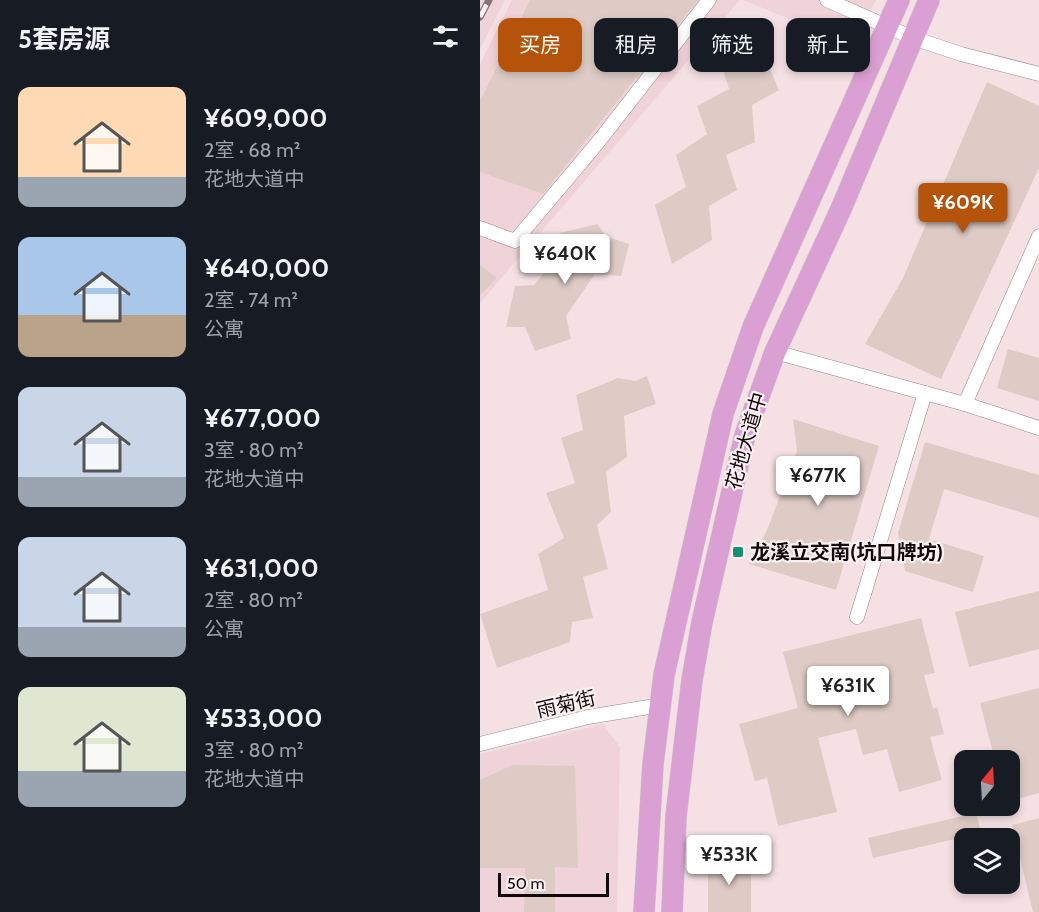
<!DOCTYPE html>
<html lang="zh">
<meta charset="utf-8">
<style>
:root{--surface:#171b24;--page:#20242c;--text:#f1f3f6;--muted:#9ea1a6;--accent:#b45309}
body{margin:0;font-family:Cabin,"Noto Sans SC",sans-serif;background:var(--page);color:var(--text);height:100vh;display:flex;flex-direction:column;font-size:22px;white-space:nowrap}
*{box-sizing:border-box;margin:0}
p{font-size:20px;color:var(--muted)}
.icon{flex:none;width:33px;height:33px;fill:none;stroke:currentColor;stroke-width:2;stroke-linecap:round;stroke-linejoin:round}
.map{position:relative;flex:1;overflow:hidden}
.details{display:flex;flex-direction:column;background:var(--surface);width:480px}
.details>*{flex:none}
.banner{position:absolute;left:18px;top:18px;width:450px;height:54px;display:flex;gap:12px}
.needle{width:39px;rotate:18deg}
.fabs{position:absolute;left:474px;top:750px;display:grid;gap:12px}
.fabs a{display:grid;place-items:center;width:66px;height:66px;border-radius:12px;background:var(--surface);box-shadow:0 3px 9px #0003;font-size:30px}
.scale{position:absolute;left:18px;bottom:15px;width:111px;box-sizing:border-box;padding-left:6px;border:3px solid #10090b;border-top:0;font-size:16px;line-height:21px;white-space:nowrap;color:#10090b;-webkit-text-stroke:4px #fdf0f2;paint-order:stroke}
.price{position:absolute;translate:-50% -51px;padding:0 14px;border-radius:6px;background:#fff;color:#222;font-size:20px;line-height:39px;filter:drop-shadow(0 2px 3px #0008)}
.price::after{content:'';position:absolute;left:50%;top:36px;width:18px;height:14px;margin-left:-9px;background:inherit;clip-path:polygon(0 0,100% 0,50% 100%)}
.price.current{background:var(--accent);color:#fff}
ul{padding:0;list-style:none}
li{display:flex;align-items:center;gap:18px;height:150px;padding:0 18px}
li span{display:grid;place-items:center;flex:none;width:168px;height:120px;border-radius:12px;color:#555}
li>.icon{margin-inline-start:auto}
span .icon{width:72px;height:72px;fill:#fffc;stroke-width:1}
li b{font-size:26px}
h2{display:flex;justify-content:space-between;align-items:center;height:72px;padding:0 18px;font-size:26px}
.pill{padding:0 21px;border-radius:12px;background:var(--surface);box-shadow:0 3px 9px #0003;font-size:21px;line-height:54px}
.pill.current{background:var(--accent);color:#fff}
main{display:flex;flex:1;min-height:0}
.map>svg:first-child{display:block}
.built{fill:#f0d3d8}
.building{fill:#decbc5}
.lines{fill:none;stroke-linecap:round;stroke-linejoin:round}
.street-casing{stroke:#988589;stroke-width:15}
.primary-casing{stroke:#cac9c9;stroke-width:22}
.street{stroke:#fff;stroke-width:14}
.primary{stroke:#dba0d3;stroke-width:21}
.rail-casing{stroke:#827577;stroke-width:7}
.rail{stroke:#fdf0f2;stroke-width:4.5;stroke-dasharray:14;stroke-linecap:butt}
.poi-dot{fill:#148e72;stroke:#fdf0f2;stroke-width:2}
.labels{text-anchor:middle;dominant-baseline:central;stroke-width:4.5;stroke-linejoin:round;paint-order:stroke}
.street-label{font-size:20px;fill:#10090b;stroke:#fdf0f2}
.poi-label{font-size:20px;font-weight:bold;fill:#10090b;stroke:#fdf0f2;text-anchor:start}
</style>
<main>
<section class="details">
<h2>5套房源<svg class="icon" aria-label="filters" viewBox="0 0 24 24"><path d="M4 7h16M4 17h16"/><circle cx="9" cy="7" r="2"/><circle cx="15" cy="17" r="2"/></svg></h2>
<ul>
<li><span style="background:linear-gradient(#ffd9b3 75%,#9aa5b1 0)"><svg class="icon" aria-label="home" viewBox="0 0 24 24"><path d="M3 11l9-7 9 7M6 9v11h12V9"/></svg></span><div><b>¥609,000</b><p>2室 · 68 m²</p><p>花地大道中</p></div></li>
<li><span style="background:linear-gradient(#a9c7e8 65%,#b9a48a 0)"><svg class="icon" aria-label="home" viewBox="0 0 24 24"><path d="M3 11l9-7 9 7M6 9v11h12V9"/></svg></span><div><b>¥640,000</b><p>2室 · 74 m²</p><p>公寓</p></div></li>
<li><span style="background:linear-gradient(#c9d6e8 75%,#9aa5b1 0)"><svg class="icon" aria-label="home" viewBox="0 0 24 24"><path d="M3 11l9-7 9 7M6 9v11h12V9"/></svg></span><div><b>¥677,000</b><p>3室 · 80 m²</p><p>花地大道中</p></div></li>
<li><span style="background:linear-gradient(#c9d6e8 75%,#9aa5b1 0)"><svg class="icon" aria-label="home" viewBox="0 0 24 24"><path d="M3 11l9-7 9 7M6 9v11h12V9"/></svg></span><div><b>¥631,000</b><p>2室 · 80 m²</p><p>公寓</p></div></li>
<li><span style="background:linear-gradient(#dfe7d0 70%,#9aa5b1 0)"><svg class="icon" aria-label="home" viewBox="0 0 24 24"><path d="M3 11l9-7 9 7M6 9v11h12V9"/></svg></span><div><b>¥533,000</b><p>3室 · 80 m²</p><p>花地大道中</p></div></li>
</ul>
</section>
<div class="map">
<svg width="559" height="912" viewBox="0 0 559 912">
<rect width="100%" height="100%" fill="#f5e1e4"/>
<g class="built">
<path d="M 0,0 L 25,0 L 0,49 Z"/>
<path d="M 32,0 L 260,0 L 0,303 L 0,64 Z"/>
<path d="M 263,0 L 396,0 L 372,45 Z"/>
<path d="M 123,724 L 140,747 L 137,912 L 0,912 L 0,754 Z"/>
</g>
<g class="building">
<path d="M 50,0 L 218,0 L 63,194 L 0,172 L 0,101 Z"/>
<path d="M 277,39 L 299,90 L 272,105 L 275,142 L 246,155 L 257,190 L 229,206 L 232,240 L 192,264 L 175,205 L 206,187 L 196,155 L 227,134 L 217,106 L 249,89 L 239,57 Z"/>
<path d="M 507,82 L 559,106 L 559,168 L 461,379 L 385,344 L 423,278 Z"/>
<path d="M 117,224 L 127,237 L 149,244 L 141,276 L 115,274 L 86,316 L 91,339 L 55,351 L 45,327 L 26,327 L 35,286 L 54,285 L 85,249 L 80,233 Z"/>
<path d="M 0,265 L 17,278 L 0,295 Z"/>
<path d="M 528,349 L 559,358 L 559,401 L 517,388 Z"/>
<path d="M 167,376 L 176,404 L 144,416 L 147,457 L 126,472 L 131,512 L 117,525 L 128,569 L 103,577 L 113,618 L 92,622 L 90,642 L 17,668 L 0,614 L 68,590 L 58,554 L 84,538 L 66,493 L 95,483 L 81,438 L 103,430 L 96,395 L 138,378 L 155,381 Z"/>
<path d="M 313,419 L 399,446 L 356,590 L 269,564 L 287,530 L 317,451 Z"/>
<path d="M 445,442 L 559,475 L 559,518 L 464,489 L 449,539 L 504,556 L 493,592 L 425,571 L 418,533 Z"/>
<path d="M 559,591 L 559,649 L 489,667 L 475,612 Z"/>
<path d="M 441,618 L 455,673 L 444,675 L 453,709 L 457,707 L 464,734 L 450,737 L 462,780 L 419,792 L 407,749 L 383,755 L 376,729 L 338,738 L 357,812 L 298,826 L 287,778 L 275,781 L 259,724 L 318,708 L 303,652 Z"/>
<path d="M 559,688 L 559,793 L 530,801 L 530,760 L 515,760 L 500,703 Z"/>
<path d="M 32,765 L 95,766 L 98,868 L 75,867 L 75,912 L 44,912 L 45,868 L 0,868 L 0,780 Z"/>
<path d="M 496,813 L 501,833 L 393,858 L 388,838 Z"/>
<path d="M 559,818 L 559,912 L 553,912 L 532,825 Z"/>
<rect x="228" y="861" width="43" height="51"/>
</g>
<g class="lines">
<defs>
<g id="street">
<path d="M 347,0 L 433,38 L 481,54 L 559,74"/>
<path d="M 0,228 L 35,241 L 119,141 L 229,0"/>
<path d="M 295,352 L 485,404 L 559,428"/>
<path d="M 485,404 L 559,236"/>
<path d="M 377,617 L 445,393"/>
<path d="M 0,744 L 108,717 L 181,705"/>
</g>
<g id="primary">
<path d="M 164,912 L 173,764 L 184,675 L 243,414 L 273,327 L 419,0"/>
<path d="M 192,912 L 196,816 L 212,680 L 222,622 L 265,435 L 295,352 L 361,209 L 449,0"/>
</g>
</defs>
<use href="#street" class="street-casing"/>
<use href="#primary" class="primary-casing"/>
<use href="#street" class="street"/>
<use href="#primary" class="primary"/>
<defs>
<path id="rail" d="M 0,17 L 9,0"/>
</defs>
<use href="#rail" class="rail-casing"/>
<use href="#rail" class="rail"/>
</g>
<rect class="poi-dot" x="252" y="546" width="12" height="12" rx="3"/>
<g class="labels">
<g class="street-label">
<text transform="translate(266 441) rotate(-74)">花地大道中</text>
<text transform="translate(86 704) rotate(-13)">雨菊街</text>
</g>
<g class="poi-label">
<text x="270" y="552">龙溪立交南(坑口牌坊)</text>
</g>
</g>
</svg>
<div class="fabs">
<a><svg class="needle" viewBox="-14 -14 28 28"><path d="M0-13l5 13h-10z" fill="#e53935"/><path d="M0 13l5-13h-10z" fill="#9ea1a6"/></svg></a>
<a><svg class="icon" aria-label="layers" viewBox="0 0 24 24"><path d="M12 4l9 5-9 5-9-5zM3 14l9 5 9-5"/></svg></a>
</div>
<div class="scale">50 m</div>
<b class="price current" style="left:483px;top:234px">¥609K</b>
<b class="price" style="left:85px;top:285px">¥640K</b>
<b class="price" style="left:338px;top:507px">¥677K</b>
<b class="price" style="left:368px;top:717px">¥631K</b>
<b class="price" style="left:249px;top:886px">¥533K</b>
<div class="banner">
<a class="pill current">买房</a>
<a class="pill">租房</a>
<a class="pill">筛选</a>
<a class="pill">新上</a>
</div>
</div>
</main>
